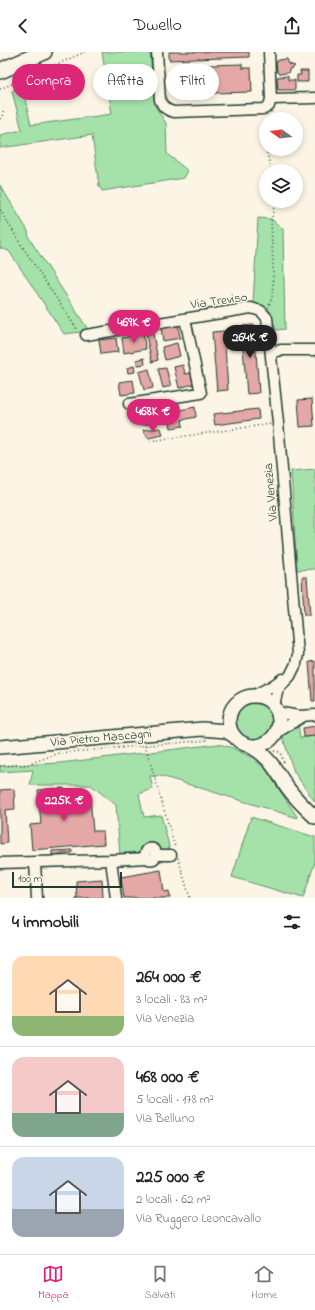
<!DOCTYPE html>
<html lang="it">
<meta charset="utf-8">
<style>
:root{--surface:#fff;--page:#f2f2f2;--text:#222;--muted:#767676;--line:#e0e0e0;--accent:#db2777}
body{margin:0;font-family:"Indie Flower",sans-serif;background:var(--page);color:var(--text);height:100vh;display:flex;flex-direction:column;font-size:15px;white-space:nowrap}
*{box-sizing:border-box;margin:0}
p{font-size:13px;color:var(--muted)}
.icon{flex:none;width:22px;height:22px;fill:none;stroke:currentColor;stroke-width:2;stroke-linecap:round;stroke-linejoin:round}
.map{position:relative;height:846px;overflow:hidden}
.drawer{display:flex;flex-direction:column;background:var(--surface);flex:1}
.drawer>*{flex:none}
.banner{position:absolute;left:12px;top:12px;width:291px;height:36px;display:flex;gap:8px}
.needle{width:26px;rotate:285deg}
.tools{position:absolute;left:259px;top:60px;display:grid;gap:8px}
.tools a{display:grid;place-items:center;width:44px;height:44px;border-radius:50%;background:var(--surface);box-shadow:0 2px 6px #0003;font-size:20px}
.scale{position:absolute;left:12px;bottom:10px;width:110px;box-sizing:border-box;padding-left:4px;border:2px solid #1f3d34;border-top:0;font-size:11px;line-height:14px;white-space:nowrap;color:#1f3d34;-webkit-text-stroke:3px #fcf5e5;paint-order:stroke}
.price{position:absolute;translate:-50% -34px;padding:0 9px;border-radius:14px;background:var(--accent);color:#fff;font-size:13px;line-height:26px;filter:drop-shadow(0 1px 2px #0008)}
.price::after{content:'';position:absolute;left:50%;top:24px;width:12px;height:9px;margin-left:-6px;background:inherit;clip-path:polygon(0 0,100% 0,50% 100%)}
.price.active{background:#222;color:#fff}
ul{padding:0;list-style:none}
li{display:flex;align-items:center;gap:12px;height:100px;padding:0 12px}
li+li{border-top:1px solid var(--line)}
li span{display:grid;place-items:center;flex:none;width:112px;height:80px;border-radius:12px;color:#555}
li>.icon{margin-inline-start:auto}
span .icon{width:48px;height:48px;fill:#fffc;stroke-width:1}
li b{font-size:17px}
h2{display:flex;justify-content:space-between;align-items:center;height:48px;padding:0 12px;font-size:17px}
.tag{padding:0 14px;border-radius:18px;background:var(--surface);box-shadow:0 2px 6px #0003;font-size:14px;line-height:36px}
.tag.active{background:var(--accent);color:#fff}
header{display:flex;justify-content:space-between;align-items:center;height:52px;padding:0 12px;background:var(--surface);font-size:18px;font-weight:600}
.tabs{display:flex;justify-content:space-around;align-items:center;height:56px;border-top:1px solid var(--line);background:var(--surface);font-size:11px;color:var(--muted)}
.tabs a{display:grid;justify-items:center;gap:2px}
.tabs .active{color:var(--accent)}
.map>svg:first-child{display:block}
.green{fill:#a5e2a9;stroke:#62906e}
.building{fill:#e4a9a6;stroke:#1f3d34}
.lines{fill:none;stroke-linecap:round;stroke-linejoin:round}
.minor-casing{stroke:#1f3d34;stroke-width:13}
.major-casing{stroke:#1f3d34;stroke-width:16}
.highway-casing{stroke:#1f3d34;stroke-width:18}
.path{stroke:#1f3d34;stroke-width:1.5;stroke-dasharray:1 3;stroke-linecap:butt}
.minor{stroke:#fcf5e5;stroke-width:10}
.major{stroke:#fcf5e5;stroke-width:13}
.highway{stroke:#fcf5e5;stroke-width:15}
.labels{text-anchor:middle;dominant-baseline:central;stroke-width:3;stroke-linejoin:round;paint-order:stroke}
.street-label{font-size:13px;fill:#1f3d34;stroke:#fcf5e5}
</style>
<header><svg class="icon" aria-label="back" viewBox="0 0 24 24"><path d="M15 5l-7 7 7 7"/></svg>Dwello<svg class="icon" aria-label="share" viewBox="0 0 24 24"><path d="M12 15V3M7 8l5-5 5 5M5 13v7h14v-7"/></svg></header>
<div class="map">
<svg width="315" height="846" viewBox="0 0 315 846">
<rect width="100%" height="100%" fill="#fcf5e5"/>
<filter id="ink" filterUnits="userSpaceOnUse"><feTurbulence type="fractalNoise" baseFrequency=".025" numOctaves="2"/><feDisplacementMap in="SourceGraphic" scale="8" xChannelSelector="R" yChannelSelector="G"/><feConvolveMatrix kernelMatrix="1 2 1 2 8 2 1 2 1" color-interpolation-filters="sRGB"/></filter>
<g filter="url(#ink)">
<g class="green">
<path d="M 102,0 L 150,0 L 155,54 L 166,71 L 167,102 L 188,119 L 184,126 L 102,139 L 99,134 L 92,83 L 0,96 L 0,83 L 22,78 L 12,39 L 22,33 L 31,73 L 112,62 Z"/>
<path d="M 0,133 L 28,179 L 29,186 L 89,279 L 64,282 L 9,199 L 0,196 Z"/>
<path d="M 258,166 L 271,167 L 283,177 L 285,277 L 276,278 L 270,259 L 253,251 Z"/>
<path d="M 315,417 L 315,517 L 297,518 L 291,419 Z"/>
<circle cx="254" cy="670" r="21"/>
<path d="M 298,671 L 300,686 L 315,684 L 315,750 L 294,720 L 283,686 C 284,680 293,675 298,671 Z"/>
<path d="M 218,692 L 230,695 L 251,705 L 265,716 L 298,766 L 161,724 L 150,724 L 153,737 L 139,742 L 144,765 L 161,763 L 170,798 L 159,799 C 152,788 145,794 138,802 L 120,803 L 116,753 L 91,733 L 30,733 L 33,718 L 0,720 L 0,714 L 60,711 Z"/>
<path d="M 251,765 L 315,785 L 315,810 L 303,846 L 232,825 Z"/>
</g>
<g class="building">
<path d="M 169,0 L 249,0 L 249,5 L 169,8 Z"/>
<path d="M 287,7 L 289,12 L 295,14 L 293,16 L 289,17 L 289,20 L 287,21 L 279,22 L 277,20 L 276,10 L 279,8 Z"/>
<path d="M 242,12 L 242,16 L 251,16 L 252,40 L 175,42 L 174,14 Z"/>
<path d="M 300,19 L 308,19 L 308,30 L 297,30 L 297,23 L 301,23 Z"/>
<path d="M 288,24 L 288,28 L 295,28 L 295,38 L 278,38 L 277,25 Z"/>
<path d="M 178,273 L 180,286 L 163,289 L 161,276 Z"/>
<path d="M 254,273 L 259,341 L 247,342 L 241,274 Z"/>
<path d="M 224,279 L 228,338 L 217,339 L 212,280 Z"/>
<path d="M 143,282 L 146,297 L 124,301 L 122,286 Z"/>
<path d="M 153,282 L 158,308 L 152,310 L 146,283 Z"/>
<path d="M 116,286 L 118,300 L 101,302 L 99,288 Z"/>
<path d="M 177,291 L 180,304 L 165,308 L 162,295 Z"/>
<path d="M 144,306 L 145,312 L 138,313 L 136,308 Z"/>
<path d="M 183,313 L 185,322 L 191,321 L 193,332 L 179,336 L 174,315 Z"/>
<path d="M 134,314 L 135,320 L 128,321 L 127,316 Z"/>
<path d="M 166,316 L 171,334 L 163,336 L 158,317 Z"/>
<path d="M 149,317 L 153,336 L 144,338 L 139,320 Z"/>
<path d="M 133,328 L 135,341 L 121,343 L 119,330 Z"/>
<path d="M 312,347 L 314,374 L 300,375 L 298,348 Z"/>
<path d="M 179,352 L 180,358 L 195,355 L 196,365 L 182,368 L 183,374 L 171,376 L 168,354 Z"/>
<path d="M 153,355 L 155,371 L 142,373 L 139,357 Z"/>
<path d="M 258,357 L 259,367 L 215,373 L 213,362 Z"/>
<path d="M 161,376 L 163,383 L 148,386 L 143,378 Z"/>
<path d="M 302,525 L 307,525 L 310,563 L 304,563 Z"/>
<path d="M 315,609 L 315,649 L 312,649 L 309,610 Z"/>
<path d="M 315,674 L 315,684 L 304,685 L 303,676 Z"/>
<path d="M 64,736 L 65,748 L 90,746 L 93,779 L 103,779 L 104,792 L 32,798 L 30,773 L 41,772 L 38,738 Z"/>
<path d="M 14,737 L 15,757 L 5,758 L 7,791 L 0,792 L 0,738 Z"/>
<path d="M 72,798 L 72,801 L 52,803 L 52,799 Z"/>
<path d="M 161,818 L 164,840 L 169,839 L 170,846 L 124,846 L 121,825 Z"/>
<path d="M 102,827 L 103,846 L 75,846 L 77,846 L 76,829 Z"/>
</g>
<g class="lines">
<defs>
<g id="minor">
<path d="M 157,0 L 160,48 C 163,55 166,58 174,60 L 264,57 L 269,54 L 271,47 L 269,0"/>
<path d="M 271,47 L 315,46"/>
<path d="M 86,283 L 251,256 L 261,259 L 267,266 L 278,371 L 298,602 L 296,612 L 290,624 L 278,637 L 275,649 L 275,656"/>
<path d="M 271,301 L 281,298 L 315,298"/>
<path d="M 129,352 L 201,341 L 185,267"/>
<path d="M 253,644 L 272,634 L 282,627"/>
<path d="M 277,660 L 298,664 L 315,663"/>
<path d="M 276,681 L 302,665"/>
<circle cx="151" cy="802" r="5.5"/>
<path d="M 156,803 L 171,803"/>
<path d="M 111,808 L 116,846"/>
<path d="M 0,811 L 111,808 L 146,806"/>
<path d="M 35,811 L 37,846"/>
</g>
<g id="major">
<circle cx="254" cy="669" r="25"/>
<path d="M 250,694 C 270,705 275,717 287,735 C 295,746 305,756 315,765"/>
<path d="M 0,695 L 202,677 L 226,679 L 234,684"/>
</g>
<path id="highway" d="M 0,19 L 44,0"/>
</defs>
<use href="#minor" class="minor-casing"/>
<use href="#major" class="major-casing"/>
<use href="#highway" class="highway-casing"/>
<g class="path">
<path d="M 0,37 L 85,0"/>
<path d="M 0,67 L 2,65 L 4,56"/>
<path d="M 266,76 L 266,79"/>
<path d="M 266,97 L 272,119"/>
<path d="M 0,158 L 22,194 L 78,279"/>
<path d="M 268,256 L 272,245 L 273,231 L 273,213 L 271,170 L 275,149"/>
<path d="M 150,389 L 270,372"/>
<path d="M 145,693 L 175,795"/>
<path d="M 274,699 L 280,700 L 284,711"/>
<path d="M 0,714 L 29,712 L 59,701 L 209,688"/>
<path d="M 178,806 L 190,846"/>
</g>
<use href="#minor" class="minor"/>
<use href="#major" class="major"/>
<use href="#highway" class="highway"/>
</g>
</g>
<g class="labels">
<g class="street-label">
<text transform="translate(219 249) rotate(-8)">Via Treviso</text>
<text transform="translate(271 440) rotate(-95)">Via Venezia</text>
<text transform="translate(101 686) rotate(-5)">Via Pietro Mascagni</text>
</g>
</g>
</svg>
<div class="tools">
<a><svg class="needle" viewBox="-14 -14 28 28"><path d="M0-13l5 13h-10z" fill="#e53935"/><path d="M0 13l5-13h-10z" fill="#767676"/></svg></a>
<a><svg class="icon" aria-label="layers" viewBox="0 0 24 24"><path d="M12 4l9 5-9 5-9-5zM3 14l9 5 9-5"/></svg></a>
</div>
<div class="scale">100 m</div>
<b class="price" style="left:134px;top:292px">469K €</b>
<b class="price active" style="left:250px;top:307px">264K €</b>
<b class="price" style="left:153px;top:381px">468K €</b>
<b class="price" style="left:64px;top:770px">225K €</b>
<div class="banner">
<a class="tag active">Compra</a>
<a class="tag">Affitta</a>
<a class="tag">Filtri</a>
</div>
</div>
<section class="drawer">
<h2>4 immobili<svg class="icon" aria-label="filters" viewBox="0 0 24 24"><path d="M4 7h16M4 17h16"/><circle cx="9" cy="7" r="2"/><circle cx="15" cy="17" r="2"/></svg></h2>
<ul>
<li><span style="background:linear-gradient(#ffd9b3 75%,#8fb573 0)"><svg class="icon" aria-label="home" viewBox="0 0 24 24"><path d="M3 11l9-7 9 7M6 9v11h12V9"/></svg></span><div><b>264 000 €</b><p>3 locali · 83 m²</p><p>Via Venezia</p></div></li>
<li><span style="background:linear-gradient(#f6c9c9 70%,#7fa58c 0)"><svg class="icon" aria-label="home" viewBox="0 0 24 24"><path d="M3 11l9-7 9 7M6 9v11h12V9"/></svg></span><div><b>468 000 €</b><p>5 locali · 178 m²</p><p>Via Belluno</p></div></li>
<li><span style="background:linear-gradient(#c9d6e8 65%,#9aa5b1 0)"><svg class="icon" aria-label="home" viewBox="0 0 24 24"><path d="M3 11l9-7 9 7M6 9v11h12V9"/></svg></span><div><b>225 000 €</b><p>2 locali · 62 m²</p><p>Via Ruggero Leoncavallo</p></div></li>
</ul>
</section>
<nav class="tabs">
<a class="active"><svg class="icon" aria-label="map" viewBox="0 0 24 24"><path d="M3 6l6-2 6 2 6-2v14l-6 2-6-2-6 2zM9 4v14M15 6v14"/></svg>Mappa</a>
<a><svg class="icon" aria-label="saved" viewBox="0 0 24 24"><path d="M7 4h10v16l-5-4-5 4z"/></svg>Salvati</a>
<a><svg class="icon" aria-label="home" viewBox="0 0 24 24"><path d="M3 11l9-7 9 7M6 9v11h12V9"/></svg>Home</a>
</nav>
